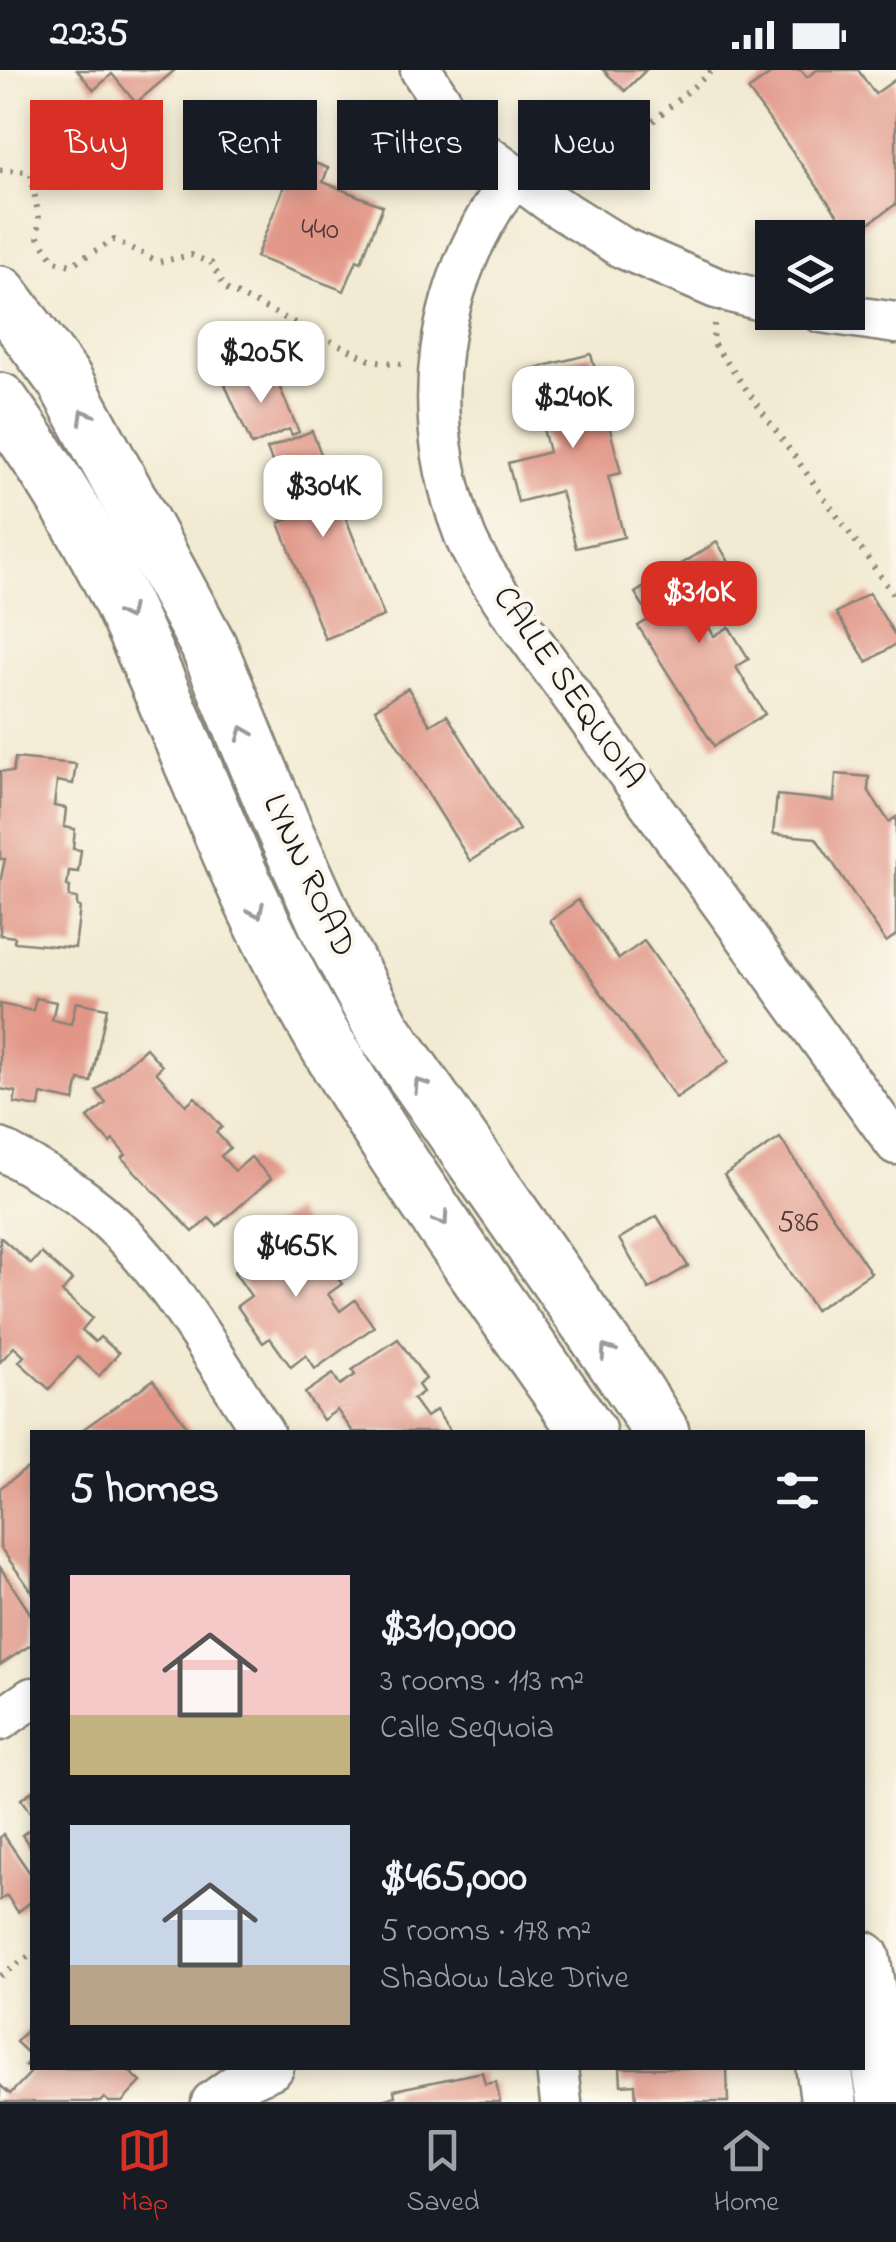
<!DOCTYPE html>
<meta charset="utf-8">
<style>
:root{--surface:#171b24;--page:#242831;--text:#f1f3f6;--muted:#9ea1a6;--line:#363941;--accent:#d93025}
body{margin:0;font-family:"Indie Flower",sans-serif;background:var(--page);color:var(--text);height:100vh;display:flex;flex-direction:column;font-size:38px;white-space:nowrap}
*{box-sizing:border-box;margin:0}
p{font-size:32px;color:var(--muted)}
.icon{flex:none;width:55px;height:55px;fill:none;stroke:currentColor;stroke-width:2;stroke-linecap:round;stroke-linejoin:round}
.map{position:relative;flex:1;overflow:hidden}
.details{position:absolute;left:30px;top:1360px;width:835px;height:640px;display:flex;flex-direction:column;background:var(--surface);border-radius:0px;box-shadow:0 5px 15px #0003}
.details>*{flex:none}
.banner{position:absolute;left:30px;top:30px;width:838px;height:90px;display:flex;gap:20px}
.buttons{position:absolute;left:755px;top:150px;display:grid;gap:20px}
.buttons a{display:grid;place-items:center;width:110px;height:110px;border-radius:0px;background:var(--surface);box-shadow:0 5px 15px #0003;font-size:50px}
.price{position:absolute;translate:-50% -85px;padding:0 22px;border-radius:20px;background:#fff;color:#222;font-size:32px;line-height:65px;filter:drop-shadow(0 2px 5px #0008)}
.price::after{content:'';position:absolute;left:50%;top:60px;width:30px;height:22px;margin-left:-15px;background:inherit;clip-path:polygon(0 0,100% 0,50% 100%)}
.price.current{background:var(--accent);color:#fff}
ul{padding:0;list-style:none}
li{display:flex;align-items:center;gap:30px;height:250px;padding:0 40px}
li span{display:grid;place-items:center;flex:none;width:280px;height:200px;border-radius:0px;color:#555}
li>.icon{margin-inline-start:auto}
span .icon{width:120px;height:120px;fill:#fffc;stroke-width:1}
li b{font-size:42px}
h2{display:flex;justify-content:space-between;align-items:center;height:120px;padding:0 40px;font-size:42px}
.pill{padding:0 35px;border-radius:0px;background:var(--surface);box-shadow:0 5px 15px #0003;font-size:35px;line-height:90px}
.pill.current{background:var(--accent);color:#fff}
.status{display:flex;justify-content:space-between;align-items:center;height:70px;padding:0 50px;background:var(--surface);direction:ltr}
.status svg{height:28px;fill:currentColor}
.tab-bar{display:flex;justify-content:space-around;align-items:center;height:140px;border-top:2px solid var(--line);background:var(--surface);font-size:28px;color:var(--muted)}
.tab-bar a{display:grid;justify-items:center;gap:5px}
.tab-bar .current{color:var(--accent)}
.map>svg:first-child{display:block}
.building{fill:#e19687}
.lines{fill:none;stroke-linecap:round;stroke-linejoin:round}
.street-casing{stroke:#878377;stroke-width:45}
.secondary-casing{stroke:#878377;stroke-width:60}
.path{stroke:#878377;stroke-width:6;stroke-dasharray:2.5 8;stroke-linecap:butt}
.street{stroke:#fff;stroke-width:40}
.secondary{stroke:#fff;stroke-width:55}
.oneway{stroke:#999}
.labels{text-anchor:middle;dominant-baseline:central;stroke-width:8;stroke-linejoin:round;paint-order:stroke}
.number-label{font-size:30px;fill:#4d3a37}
.street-label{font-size:35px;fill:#1c1c1c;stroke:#fbf7ec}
</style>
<div class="status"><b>22:35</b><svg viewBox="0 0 49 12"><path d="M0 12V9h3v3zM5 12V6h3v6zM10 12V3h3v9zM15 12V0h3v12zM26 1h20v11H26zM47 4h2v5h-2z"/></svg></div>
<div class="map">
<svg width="896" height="2032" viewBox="0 0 896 2032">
<rect width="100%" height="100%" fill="#fbf7ec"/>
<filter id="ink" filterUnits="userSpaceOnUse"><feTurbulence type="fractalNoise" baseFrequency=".01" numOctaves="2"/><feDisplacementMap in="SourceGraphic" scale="20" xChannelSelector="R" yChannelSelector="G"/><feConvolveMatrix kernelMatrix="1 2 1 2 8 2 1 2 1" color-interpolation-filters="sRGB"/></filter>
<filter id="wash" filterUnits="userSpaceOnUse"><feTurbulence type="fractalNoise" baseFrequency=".0048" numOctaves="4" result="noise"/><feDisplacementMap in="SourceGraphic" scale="40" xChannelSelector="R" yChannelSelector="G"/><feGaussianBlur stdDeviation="2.25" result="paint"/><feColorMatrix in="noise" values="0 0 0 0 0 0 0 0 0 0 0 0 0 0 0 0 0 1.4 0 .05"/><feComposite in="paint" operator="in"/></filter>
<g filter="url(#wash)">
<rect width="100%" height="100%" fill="#f2ead2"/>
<g id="blocks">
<g class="building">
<path d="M 77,0 L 175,0 L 136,33 L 112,4 L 94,20 Z"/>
<path d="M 603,0 L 646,0 L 625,21 Z"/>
<path d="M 776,0 L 801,0 L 807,7 L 817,0 L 858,0 L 875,24 L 896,9 L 896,134 L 852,165 L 748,20 Z"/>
<path d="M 296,86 L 328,98 L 323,112 L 383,136 L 361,192 L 357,190 L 344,221 L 256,187 Z"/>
<path d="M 591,284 L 621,403 L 608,406 L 624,467 L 576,478 L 561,421 L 518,432 L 508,393 L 549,382 L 528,300 Z"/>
<path d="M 270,295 L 299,362 L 292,365 L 289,359 L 252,375 L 225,315 Z"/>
<path d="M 312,361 L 384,546 L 325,569 L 279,453 L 294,447 L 267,379 Z"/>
<path d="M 717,472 L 735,502 L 691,528 L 714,566 L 729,557 L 749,589 L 736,597 L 765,644 L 714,676 L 638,556 L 651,548 L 635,523 Z"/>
<path d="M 869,523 L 896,567 L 896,574 L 867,592 L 836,543 Z"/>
<path d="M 408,618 L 430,655 L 447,645 L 519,760 L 470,791 L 375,639 Z"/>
<path d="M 15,688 L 76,694 L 73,714 L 57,711 L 54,736 L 66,738 L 64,757 L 75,759 L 73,779 L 81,780 L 78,802 L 69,801 L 67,816 L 70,817 L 69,827 L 77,828 L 77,836 L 80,837 L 75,878 L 14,872 L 15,867 L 0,865 L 0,812 L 5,789 L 0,789 L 0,701 L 13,702 Z"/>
<path d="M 836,704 L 869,707 L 868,720 L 889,752 L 896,747 L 896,865 L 886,872 L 816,768 L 773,764 L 777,725 L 834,731 Z"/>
<path d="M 578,830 L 619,889 L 644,871 L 729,991 L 676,1028 L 550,851 Z"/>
<path d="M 36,928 L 56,932 L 52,950 L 71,954 L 76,932 L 107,938 L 91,1012 L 79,1010 L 74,1031 L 41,1024 L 39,1037 L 14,1033 L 16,1022 L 0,1019 L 0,934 L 33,941 Z"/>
<path d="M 146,978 L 162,996 L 156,1002 L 186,1035 L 195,1027 L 222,1057 L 216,1062 L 230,1078 L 221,1086 L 235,1101 L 251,1087 L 271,1109 L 217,1156 L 209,1148 L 193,1162 L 122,1088 L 126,1085 L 113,1070 L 110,1073 L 88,1048 L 106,1033 L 96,1021 Z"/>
<path d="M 780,1068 L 871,1203 L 815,1240 L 724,1105 Z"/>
<path d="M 293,1141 L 305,1158 L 290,1169 L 318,1207 L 331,1198 L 342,1214 L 328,1224 L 340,1241 L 355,1230 L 374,1257 L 315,1299 L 306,1285 L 291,1297 L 270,1268 L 263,1273 L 237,1236 L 251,1226 L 234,1202 L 254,1188 L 245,1176 Z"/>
<path d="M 657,1146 L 688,1196 L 649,1219 L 619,1169 Z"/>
<path d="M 0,1167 L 31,1194 L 41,1183 L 72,1210 L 62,1222 L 92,1248 L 82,1260 L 95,1272 L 100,1267 L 119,1283 L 99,1306 L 78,1287 L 49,1319 L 19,1292 L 24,1286 L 14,1277 L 0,1292 Z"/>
<path d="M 398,1269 L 426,1309 L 418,1315 L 423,1322 L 413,1329 L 426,1347 L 436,1340 L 451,1362 L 353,1362 L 337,1340 L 323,1350 L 305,1323 L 333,1304 L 340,1315 L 355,1305 L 352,1300 Z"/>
<path d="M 153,1310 L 191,1362 L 79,1362 Z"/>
<path d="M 32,1395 L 32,1522 L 0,1477 L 0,1418 Z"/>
<path d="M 0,1497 L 32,1546 L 32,1574 L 0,1595 Z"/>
<path d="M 32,1721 L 32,1746 L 21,1729 Z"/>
<path d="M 32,1757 L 32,1779 L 22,1765 Z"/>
<path d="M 3,1764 L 32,1806 L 32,1831 L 18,1842 L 7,1826 L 0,1830 L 0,1767 Z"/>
<path d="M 32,1955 L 32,1998 L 126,1998 L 141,2012 L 122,2032 L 109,2032 L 104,2028 L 100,2032 L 0,2032 L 0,2015 L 10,2024 L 32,2001 L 25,1995 L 32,1987 L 16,1972 Z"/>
<path d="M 620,1998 L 727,1998 L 728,2032 L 636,2032 L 635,2014 L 621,2015 Z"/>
<path d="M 482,2002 L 485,2014 L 496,2012 L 500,2032 L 375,2032 L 395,2026 L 394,2020 Z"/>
</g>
</g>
</g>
<g filter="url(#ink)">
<use href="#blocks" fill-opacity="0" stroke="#878377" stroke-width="2.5"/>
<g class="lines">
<defs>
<g id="street">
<path d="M 421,0 L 466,70 L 554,135 L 623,178 L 716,218 L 772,233"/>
<path d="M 513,108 C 434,214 417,342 465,466 C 475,492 495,516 509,539 L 896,1074"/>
<path d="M 821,242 L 896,253"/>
<path d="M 0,1079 C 38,1100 77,1121 109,1151 C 169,1205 218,1295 263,1362"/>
<path d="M 0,1650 L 32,1628"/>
<path d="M 557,1998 L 561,2032"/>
<path d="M 212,2032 L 234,2016 L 273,1998"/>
</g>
<g id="secondary">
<path d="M 0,224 L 65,311 L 208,575 L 283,757 L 329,859 L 384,961 L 637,1323 L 661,1362"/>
<path d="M 0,331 C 48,398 94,471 128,546 C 184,665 227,790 289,906 C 374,1067 485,1213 588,1362"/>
<path d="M 862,1889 L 886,2032"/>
<path d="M 824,1998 L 829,2032"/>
</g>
</defs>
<use href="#street" class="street-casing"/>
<use href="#secondary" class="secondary-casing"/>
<g class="path">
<path d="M 0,100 L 28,102 L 31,106 L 39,148 L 38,167 L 55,191 L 71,195 L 114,170 L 159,192 L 191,185 L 211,193 L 226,219 L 370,290 L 408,295"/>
<path d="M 581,112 L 713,0"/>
<path d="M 714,254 L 713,273 L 896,528"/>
<path d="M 0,1906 L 32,1884"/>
</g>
<use href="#street" class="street"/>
<use href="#secondary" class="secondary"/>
</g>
<defs><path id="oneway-chevron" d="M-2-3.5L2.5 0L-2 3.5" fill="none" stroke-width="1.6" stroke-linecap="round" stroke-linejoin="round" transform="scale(2.5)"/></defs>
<g class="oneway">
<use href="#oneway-chevron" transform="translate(85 346) rotate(-120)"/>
<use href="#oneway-chevron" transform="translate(127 543) rotate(64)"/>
<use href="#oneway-chevron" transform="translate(244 663) rotate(-112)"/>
<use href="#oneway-chevron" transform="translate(257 841) rotate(64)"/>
<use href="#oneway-chevron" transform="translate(420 1015) rotate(-124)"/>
<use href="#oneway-chevron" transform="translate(442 1149) rotate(55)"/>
<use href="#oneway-chevron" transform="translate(607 1281) rotate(-125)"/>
</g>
</g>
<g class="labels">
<g class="number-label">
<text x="320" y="161">440</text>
<text x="798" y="1154">586</text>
</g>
<g class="street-label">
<text transform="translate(568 618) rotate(55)">CALLE SEQUOIA</text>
<text transform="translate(308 806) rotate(65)">LYNN ROAD</text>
</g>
</g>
</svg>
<div class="buttons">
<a><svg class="icon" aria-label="layers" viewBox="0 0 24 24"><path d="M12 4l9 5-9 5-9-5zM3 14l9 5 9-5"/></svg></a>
</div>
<b class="price" style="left:261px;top:336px">$205K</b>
<b class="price" style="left:573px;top:381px">$240K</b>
<b class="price" style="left:323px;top:470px">$304K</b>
<b class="price current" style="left:699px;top:576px">$310K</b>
<b class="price" style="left:296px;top:1230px">$465K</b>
<div class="banner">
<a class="pill current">Buy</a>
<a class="pill">Rent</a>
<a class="pill">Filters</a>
<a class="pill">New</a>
</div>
<section class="details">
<h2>5 homes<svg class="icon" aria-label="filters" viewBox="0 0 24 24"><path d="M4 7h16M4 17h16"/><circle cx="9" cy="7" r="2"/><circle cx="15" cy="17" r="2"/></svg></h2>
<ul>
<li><span style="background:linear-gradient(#f6c9c9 70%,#c2b280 0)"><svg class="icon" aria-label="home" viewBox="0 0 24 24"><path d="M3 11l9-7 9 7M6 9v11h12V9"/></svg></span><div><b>$310,000</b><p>3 rooms · 113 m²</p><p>Calle Sequoia</p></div></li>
<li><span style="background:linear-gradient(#c9d6e8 70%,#b9a48a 0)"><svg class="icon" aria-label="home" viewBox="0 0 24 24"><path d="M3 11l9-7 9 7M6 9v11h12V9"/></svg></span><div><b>$465,000</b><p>5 rooms · 178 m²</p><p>Shadow Lake Drive</p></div></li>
</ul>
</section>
</div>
<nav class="tab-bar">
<a class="current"><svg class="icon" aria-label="map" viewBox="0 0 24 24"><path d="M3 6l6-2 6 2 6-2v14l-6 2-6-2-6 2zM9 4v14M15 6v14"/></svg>Map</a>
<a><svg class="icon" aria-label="saved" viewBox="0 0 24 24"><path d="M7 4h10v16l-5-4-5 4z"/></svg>Saved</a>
<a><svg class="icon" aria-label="home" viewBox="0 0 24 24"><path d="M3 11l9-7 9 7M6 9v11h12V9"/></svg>Home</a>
</nav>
